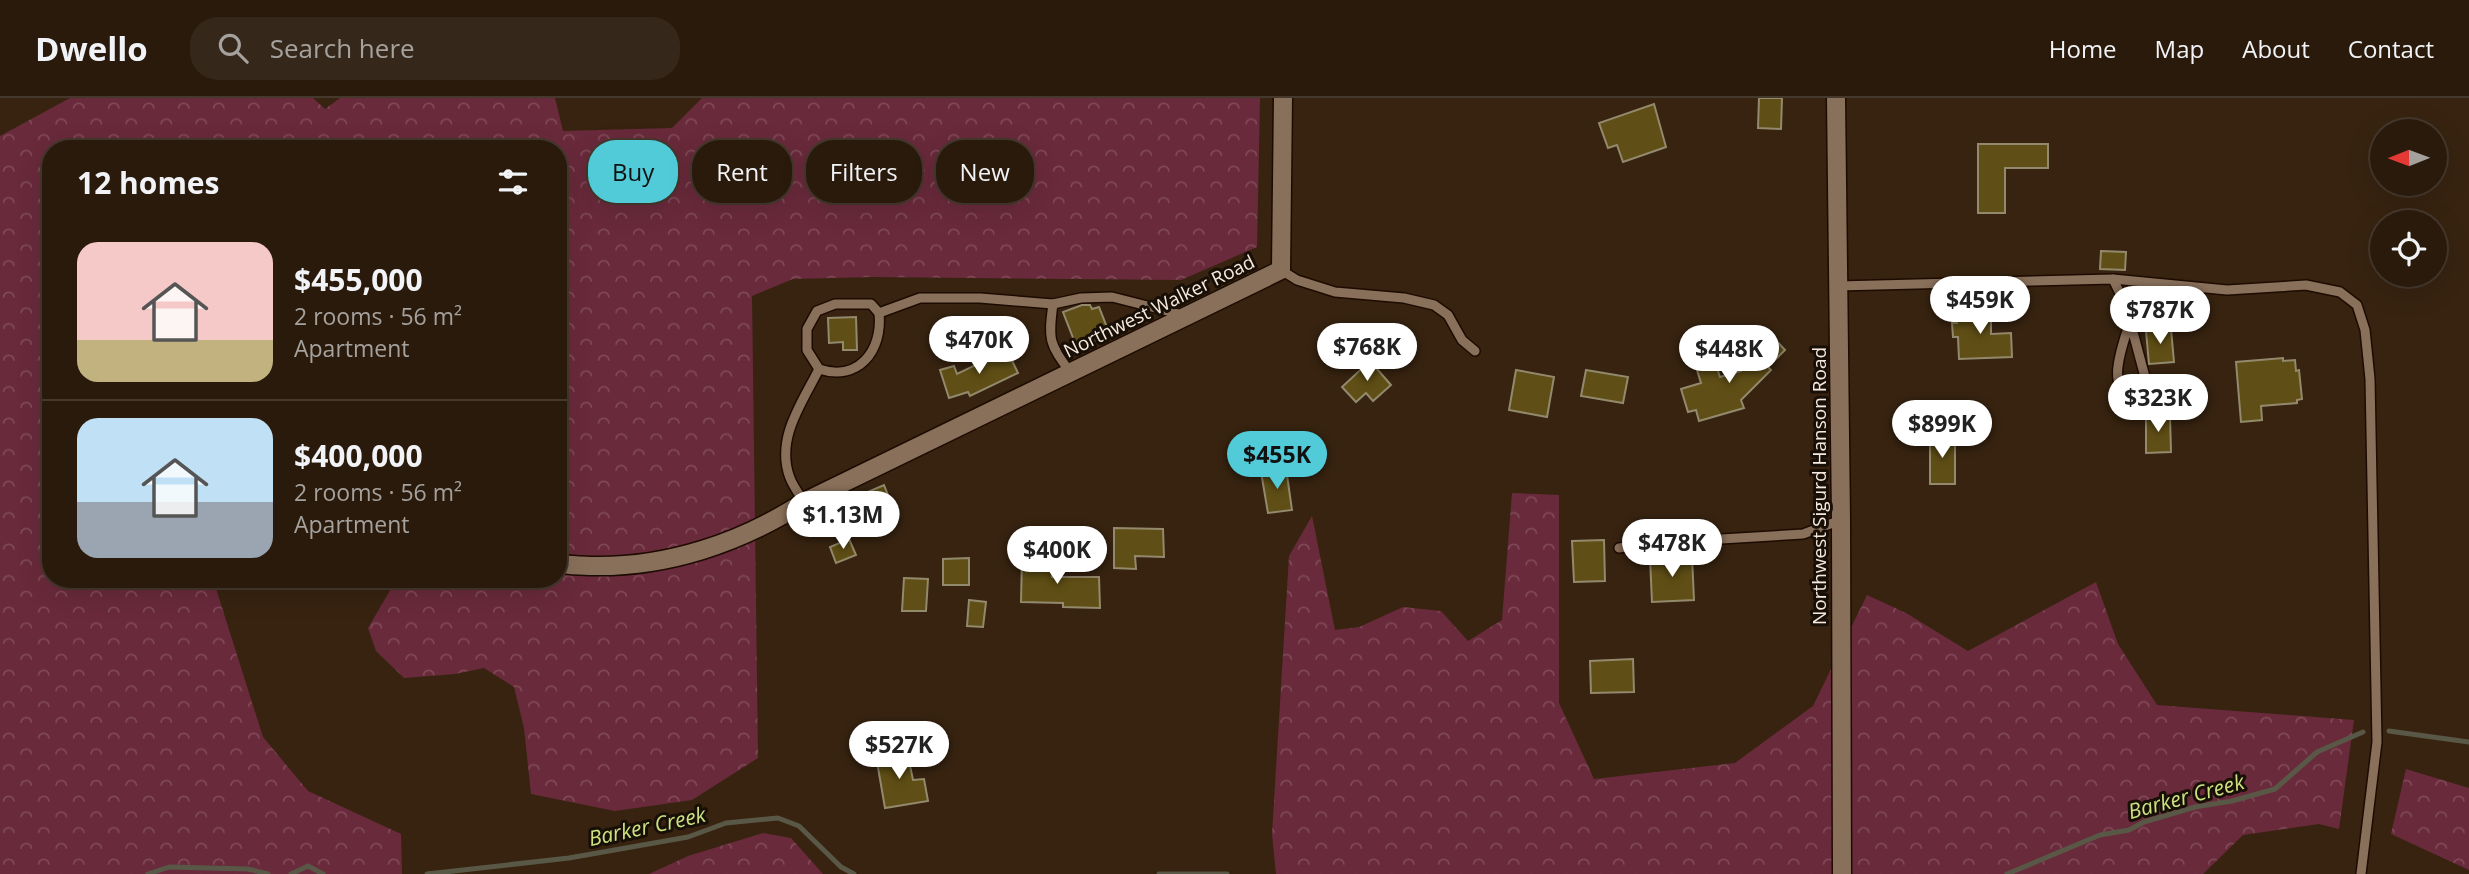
<!DOCTYPE html>
<meta charset="utf-8">
<style>
:root{--surface:#291a0c;--page:#35271a;--text:#f1f3f6;--muted:#a5a19d;--line:#45382d;--accent:#52cbd8}
body{margin:0;font-family:"Open Sans",sans-serif;background:var(--page);color:var(--text);height:100vh;display:flex;flex-direction:column;font-size:26px;white-space:nowrap}
*{box-sizing:border-box;margin:0}
p{font-size:23px;color:var(--muted)}
.icon{flex:none;width:38px;height:38px;fill:none;stroke:currentColor;stroke-width:2;stroke-linecap:round;stroke-linejoin:round}
.map{position:relative;flex:1;overflow:hidden}
.details{position:absolute;left:42px;top:42px;width:525px;height:448px;display:flex;flex-direction:column;background:var(--surface);border-radius:28px;box-shadow:0 7px 28px #0002,0 0 0 2px var(--line)}
.details>*{flex:none}
.banner{position:absolute;left:588px;top:42px;width:665px;height:63px;display:flex;gap:14px}
.needle{width:46px;rotate:269deg}
.buttons{position:absolute;left:2370px;top:21px;display:grid;gap:14px}
.buttons a{display:grid;place-items:center;width:77px;height:77px;border-radius:50%;background:var(--surface);box-shadow:0 7px 28px #0002,0 0 0 2px var(--line);font-size:35px}
.price{position:absolute;translate:-50% -60px;padding:0 16px;border-radius:24px;background:#fff;color:#222;font-size:23px;line-height:46px;filter:drop-shadow(0 2px 4px #0008)}
.price::after{content:'';position:absolute;left:50%;top:42px;width:21px;height:16px;margin-left:-10px;background:inherit;clip-path:polygon(0 0,100% 0,50% 100%)}
.price.on{background:var(--accent);color:#111}
ul{padding:0;list-style:none}
li{display:flex;align-items:center;gap:21px;height:175px;padding:0 35px}
li+li{border-top:2px solid var(--line)}
li span{display:grid;place-items:center;flex:none;width:196px;height:140px;border-radius:21px;color:#555}
li>.icon{margin-inline-start:auto}
span .icon{width:84px;height:84px;fill:#fffc;stroke-width:1}
li b{font-size:30px}
h2{display:flex;justify-content:space-between;align-items:center;height:84px;padding:0 35px;font-size:30px}
.chip{padding:0 24px;border-radius:28px;background:var(--surface);box-shadow:0 7px 28px #0002,0 0 0 2px var(--line);font-size:24px;line-height:63px}
.chip.on{background:var(--accent);color:#111}
header{display:flex;align-items:center;gap:42px;box-sizing:border-box;height:98px;padding:0 35px;background:var(--surface);border-bottom:2px solid var(--line)}
header strong{font-size:33px}
nav{display:flex;gap:38px;margin-inline-start:auto;font-size:24px}
.search{width:490px;height:63px;background:var(--page);display:flex;align-items:center;gap:18px;box-sizing:border-box;padding:0 24px;border-radius:28px;color:var(--muted);font-size:26px}
.map>svg:first-child{display:block}
.forest{fill:url(#forest-crowns)}
.lines{fill:none;stroke-linecap:round;stroke-linejoin:round}
.stream{stroke:#595746;stroke-width:5}
.building{fill:#5f4e15;stroke:#93896c;stroke-width:2}
.lane-casing{stroke:#1e0b00;stroke-width:12}
.street-casing{stroke:#1e0b00;stroke-width:21}
.lane{stroke:#89705b;stroke-width:9}
.street{stroke:#89705b;stroke-width:18}
.labels{text-anchor:middle;dominant-baseline:central;stroke-width:6;stroke-linejoin:round;paint-order:stroke}
.street-label{font-size:19px;fill:#f7e9dd;stroke:#180f07}
.water-label{font-size:21px;font-style:italic;fill:#cde382;stroke:#180f07}
</style>
<header>
<strong>Dwello</strong>
<div class="search"><svg class="icon" aria-label="search" viewBox="0 0 24 24"><circle cx="10" cy="10" r="6"/><path d="M15 15l6 6"/></svg>Search here</div>
<nav><a>Home</a><a>Map</a><a>About</a><a>Contact</a></nav>
</header>
<div class="map">
<svg width="2469" height="776" viewBox="0 0 2469 776">
<defs>
<pattern id="forest-crowns" width="20" height="18" patternUnits="userSpaceOnUse" patternTransform="scale(1.75)"><rect width="20" height="18" fill="#692a3b"/><path d="M2 6a3 3 0 1 1 6 0M12 15a3 3 0 1 1 6 0" fill="none" stroke="#7f4957"/></pattern>
</defs>
<rect width="100%" height="100%" fill="#372310"/>
<g class="forest">
<path d="M 70,0 L 313,0 L 325,11 L 340,0 L 555,0 L 563,33 L 672,30 L 702,0 L 1260,0 L 1257,149 L 1181,182 L 873,179 L 793,181 L 752,198 L 758,660 L 692,702 L 615,713 L 531,696 L 524,630 L 514,589 L 484,570 L 455,576 L 404,580 L 376,553 L 368,530 L 392,489 L 506,489 L 511,481 L 558,481 L 558,51 L 51,51 L 51,481 L 213,481 L 263,639 L 308,693 L 401,736 L 402,776 L 0,776 L 0,38 Z"/>
<path d="M 1512,395 L 1559,397 L 1559,605 L 1594,681 L 1735,665 L 1813,608 L 1867,497 L 1906,515 L 1968,553 L 2096,484 L 2118,546 L 2157,607 L 2354,622 L 2339,731 L 2319,726 L 2243,737 L 2203,776 L 1276,776 L 1272,736 L 1289,458 L 1312,418 L 1335,532 L 1359,529 L 1403,509 L 1441,513 L 1468,543 L 1502,522 Z"/>
<path d="M 2406,671 L 2469,690 L 2469,772 L 2391,736 Z"/>
<path d="M 763,735 L 791,740 L 823,776 L 649,776 L 688,758 Z"/>
</g>
<g class="lines">
<g class="stream">
<path d="M 2389,633 L 2469,644"/>
<path d="M 148,776 L 169,769 L 248,771 L 268,776"/>
<path d="M 291,776 L 308,768 L 323,776"/>
<path d="M 427,776 L 569,760 L 688,739 L 726,725 L 778,720 L 799,728 L 841,769 L 854,776"/>
<path d="M 1159,776 L 1227,776"/>
<path d="M 2007,776 L 2100,737 L 2129,732 L 2144,724 L 2195,709 L 2232,703 L 2275,691 L 2317,654 L 2363,634"/>
</g>
</g>
<g class="building">
<path d="M 1759,0 L 1782,0 L 1781,31 L 1758,30 Z"/>
<path d="M 1654,6 L 1666,49 L 1623,64 L 1617,47 L 1608,50 L 1599,25 Z"/>
<path d="M 1978,46 L 2048,46 L 2048,70 L 2005,70 L 2005,115 L 1978,115 Z"/>
<path d="M 2101,153 L 2126,154 L 2125,172 L 2100,171 Z"/>
<path d="M 1082,207 L 1090,207 L 1092,211 L 1099,209 L 1110,237 L 1077,250 L 1063,214 Z"/>
<path d="M 1991,211 L 1991,236 L 2011,235 L 2012,259 L 1959,261 L 1958,239 L 1953,239 L 1952,225 L 1957,225 L 1957,212 Z"/>
<path d="M 856,219 L 857,252 L 843,252 L 843,244 L 829,245 L 828,220 Z"/>
<path d="M 2171,231 L 2174,264 L 2149,266 L 2146,233 Z"/>
<path d="M 1772,238 L 1785,252 L 1768,269 L 1771,272 L 1741,302 L 1744,310 L 1699,323 L 1696,312 L 1688,314 L 1681,291 L 1701,285 L 1697,272 L 1716,267 L 1720,279 L 1741,273 L 1764,250 L 1762,248 Z"/>
<path d="M 1007,252 L 1018,275 L 970,298 L 968,294 L 949,300 L 940,272 L 954,268 L 957,276 Z"/>
<path d="M 2283,260 L 2283,263 L 2295,262 L 2296,273 L 2299,272 L 2302,301 L 2297,302 L 2297,305 L 2261,308 L 2262,322 L 2241,324 L 2236,264 Z"/>
<path d="M 1370,263 L 1391,287 L 1373,303 L 1366,295 L 1356,304 L 1342,289 Z"/>
<path d="M 1516,272 L 1554,279 L 1547,319 L 1509,312 Z"/>
<path d="M 1586,272 L 1628,279 L 1623,305 L 1581,298 Z"/>
<path d="M 2170,317 L 2171,354 L 2146,355 L 2146,318 Z"/>
<rect x="1930" y="338" width="25" height="48"/>
<path d="M 1286,370 L 1292,412 L 1268,415 L 1261,374 Z"/>
<path d="M 884,387 L 896,417 L 875,425 L 863,396 Z"/>
<path d="M 1114,430 L 1163,431 L 1164,459 L 1135,458 L 1136,471 L 1114,470 Z"/>
<path d="M 849,441 L 856,457 L 836,465 L 830,449 Z"/>
<path d="M 1604,442 L 1605,483 L 1574,484 L 1572,443 Z"/>
<path d="M 1679,459 L 1692,459 L 1694,502 L 1652,504 L 1650,460 Z"/>
<path d="M 969,460 L 969,487 L 943,487 L 943,461 Z"/>
<path d="M 1022,460 L 1053,461 L 1052,479 L 1099,479 L 1100,510 L 1063,509 L 1063,505 L 1021,504 Z"/>
<path d="M 904,480 L 928,481 L 926,513 L 902,513 Z"/>
<path d="M 969,502 L 986,504 L 983,529 L 967,528 Z"/>
<path d="M 1633,561 L 1634,594 L 1591,595 L 1590,563 Z"/>
<path d="M 907,653 L 913,682 L 924,681 L 928,703 L 885,710 L 876,658 Z"/>
</g>
<g class="lines">
<defs>
<g id="lane">
<path d="M 1281,172 L 1297,182 L 1335,194 L 1404,200 L 1434,207 L 1448,217 L 1462,242 L 1475,253"/>
<path d="M 2113,181 L 2126,208 L 2145,279 L 2146,288 L 2137,297 C 2101,298 2125,241 2130,223"/>
<path d="M 1838,188 L 2113,181 L 2227,192 L 2306,187 L 2340,194 L 2357,207 L 2365,232 L 2370,281 L 2377,644 L 2361,776"/>
<path d="M 1053,206 C 1048,242 1049,245 1070,274"/>
<path d="M 819,271 C 858,284 883,253 879,215"/>
<path d="M 804,404 C 799,396 793,388 790,380 C 775,341 802,305 819,271 L 807,252 L 807,231 L 817,213 L 835,206 L 871,206 L 879,215 L 920,200 L 980,200 L 1053,206 L 1081,200 L 1112,199 L 1183,217"/>
<path d="M 1619,450 L 1654,445 L 1803,436 L 1841,422"/>
</g>
<g id="street">
<path d="M 1836,0 L 1841,422 L 1842,776"/>
<path d="M 558,465 C 569,468 580,467 590,468 C 666,470 741,445 804,404 L 1281,172 L 1283,0"/>
</g>
</defs>
<use href="#lane" class="lane-casing"/>
<use href="#street" class="street-casing"/>
<use href="#lane" class="lane"/>
<use href="#street" class="street"/>
</g>
<g class="labels">
<g class="street-label">
<text transform="translate(1159 208) rotate(-26)">Northwest Walker Road</text>
<text transform="translate(1819 388) rotate(-90)">Northwest Sigurd Hanson Road</text>
</g>
<g class="water-label">
<text transform="translate(2186 698) rotate(-15)">Barker Creek</text>
<text transform="translate(647 728) rotate(-12)">Barker Creek</text>
</g>
</g>
</svg>
<div class="buttons">
<a><svg class="needle" viewBox="-14 -14 28 28"><path d="M0-13l5 13h-10z" fill="#e53935"/><path d="M0 13l5-13h-10z" fill="#a5a19d"/></svg></a>
<a><svg class="icon" aria-label="locate" viewBox="0 0 24 24"><circle cx="12" cy="12" r="6"/><path d="M12 2v4M12 18v4M2 12h4M18 12h4"/></svg></a>
</div>
<b class="price" style="left:1980px;top:238px">$459K</b>
<b class="price" style="left:2160px;top:248px">$787K</b>
<b class="price" style="left:979px;top:278px">$470K</b>
<b class="price" style="left:1367px;top:285px">$768K</b>
<b class="price" style="left:1729px;top:287px">$448K</b>
<b class="price" style="left:2158px;top:336px">$323K</b>
<b class="price" style="left:1942px;top:362px">$899K</b>
<b class="price on" style="left:1277px;top:393px">$455K</b>
<b class="price" style="left:843px;top:453px">$1.13M</b>
<b class="price" style="left:1672px;top:481px">$478K</b>
<b class="price" style="left:1057px;top:488px">$400K</b>
<b class="price" style="left:899px;top:683px">$527K</b>
<div class="banner">
<a class="chip on">Buy</a>
<a class="chip">Rent</a>
<a class="chip">Filters</a>
<a class="chip">New</a>
</div>
<section class="details">
<h2>12 homes<svg class="icon" aria-label="filters" viewBox="0 0 24 24"><path d="M4 7h16M4 17h16"/><circle cx="9" cy="7" r="2"/><circle cx="15" cy="17" r="2"/></svg></h2>
<ul>
<li><span style="background:linear-gradient(#f6c9c9 70%,#c2b280 0)"><svg class="icon" aria-label="home" viewBox="0 0 24 24"><path d="M3 11l9-7 9 7M6 9v11h12V9"/></svg></span><div><b>$455,000</b><p>2 rooms · 56 m²</p><p>Apartment</p></div></li>
<li><span style="background:linear-gradient(#bfe0f5 60%,#9aa5b1 0)"><svg class="icon" aria-label="home" viewBox="0 0 24 24"><path d="M3 11l9-7 9 7M6 9v11h12V9"/></svg></span><div><b>$400,000</b><p>2 rooms · 56 m²</p><p>Apartment</p></div></li>
</ul>
</section>
</div>
